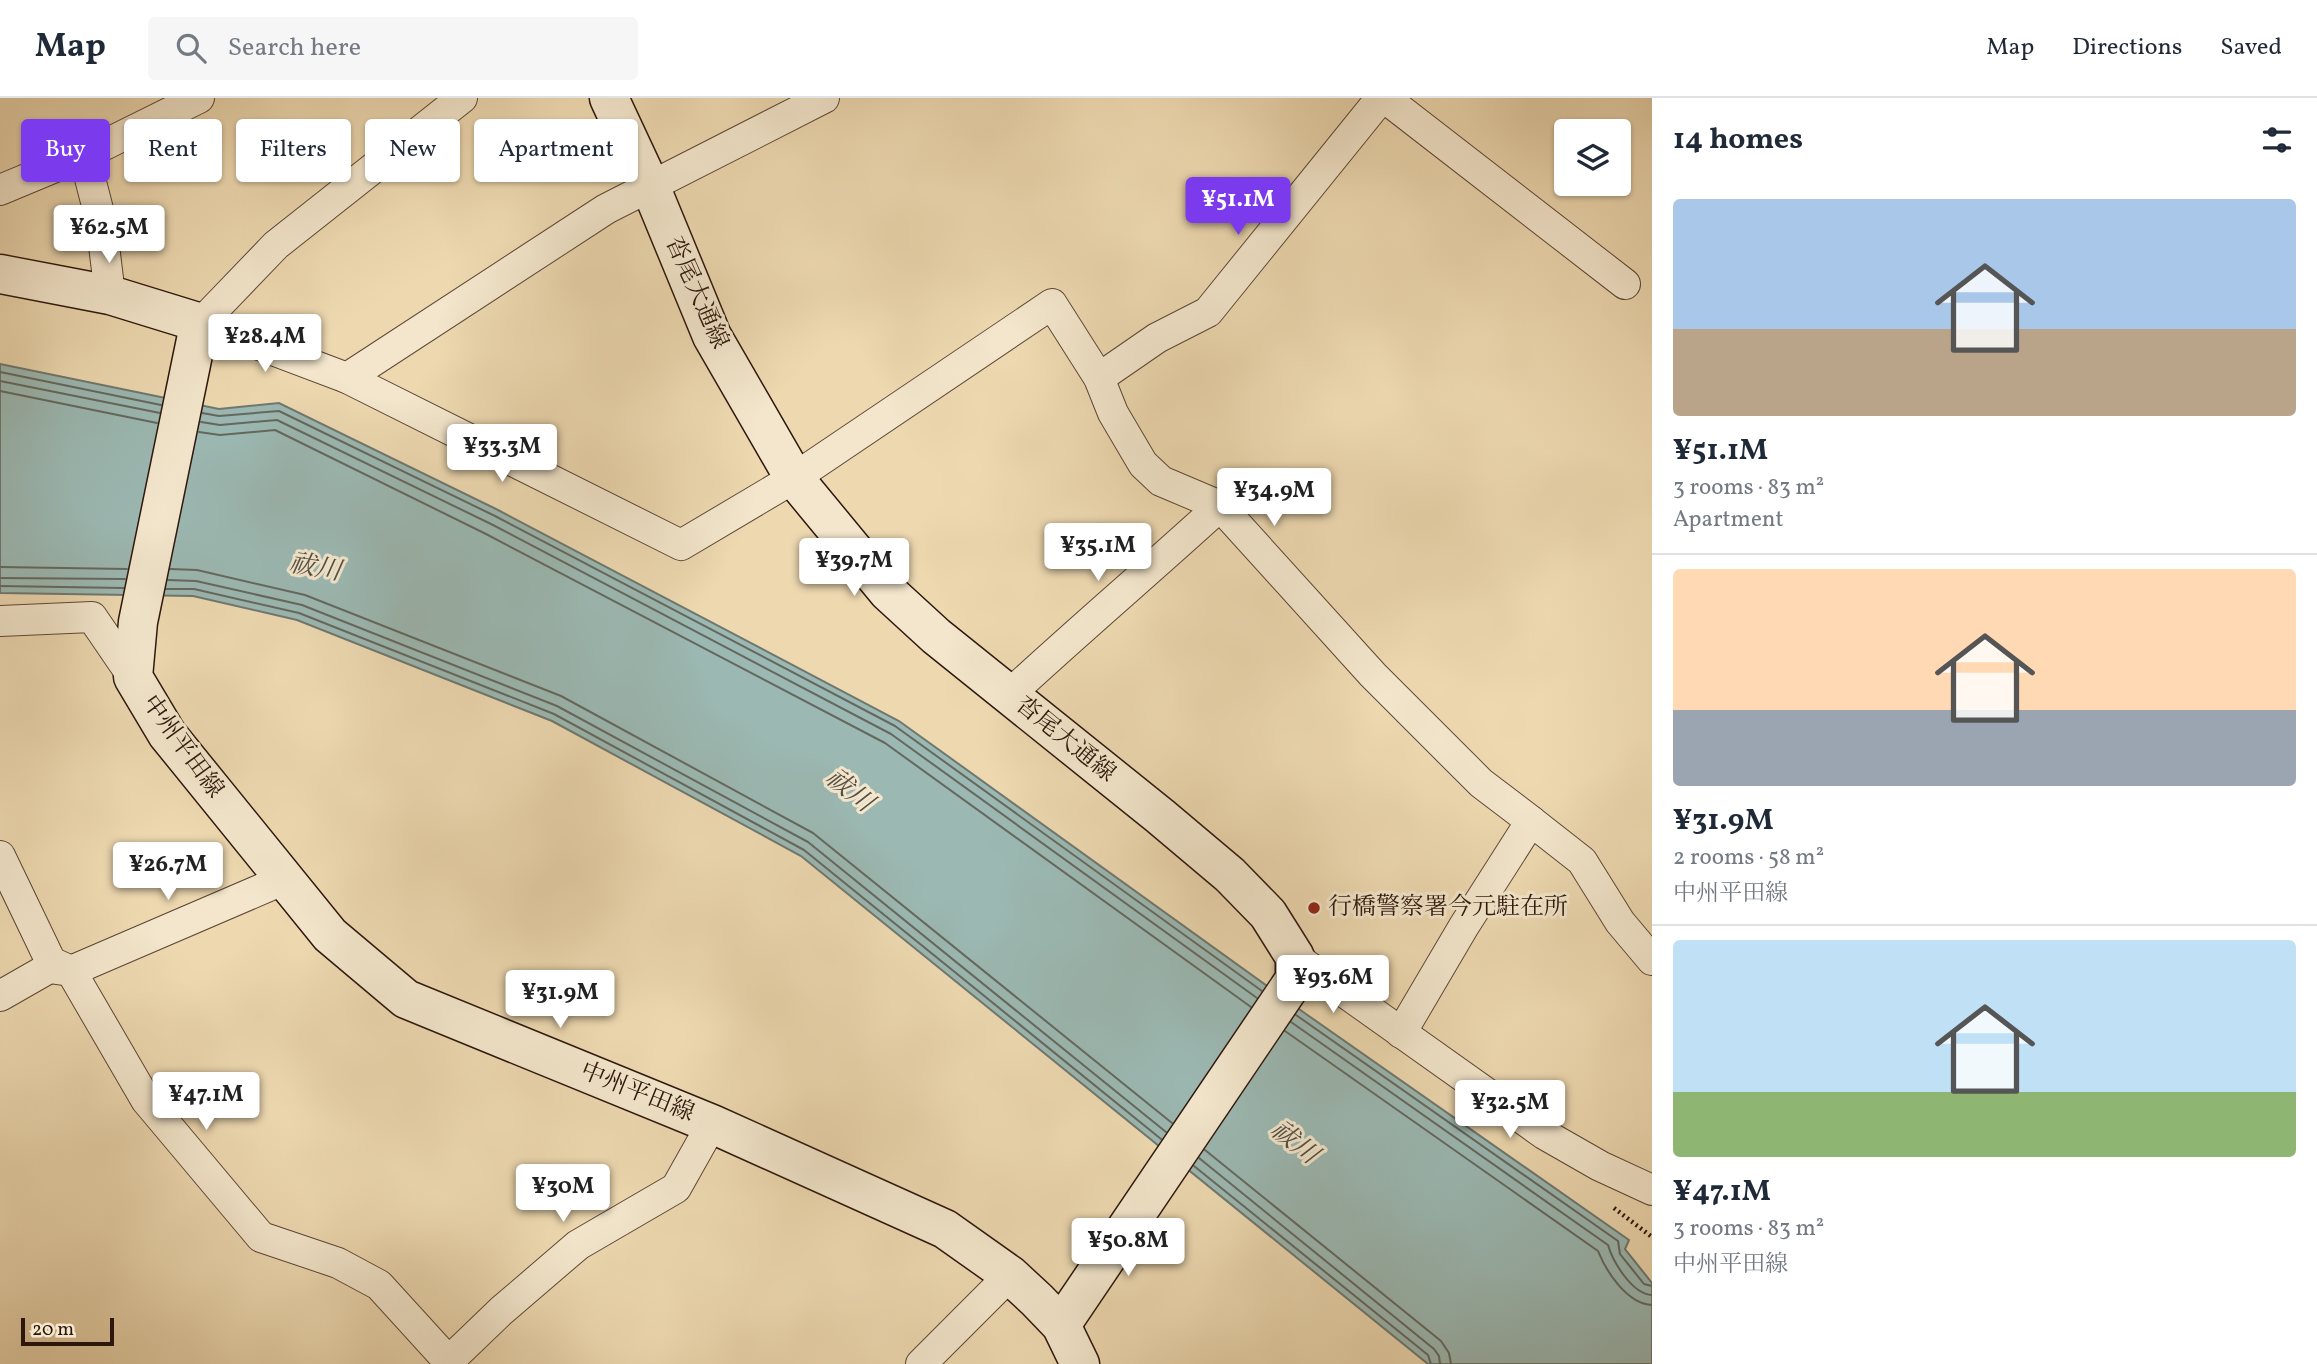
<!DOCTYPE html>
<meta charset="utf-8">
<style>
:root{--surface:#fff;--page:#f6f6f7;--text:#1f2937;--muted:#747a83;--line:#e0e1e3;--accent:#7c3aed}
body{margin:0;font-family:Vollkorn,"Noto Serif JP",serif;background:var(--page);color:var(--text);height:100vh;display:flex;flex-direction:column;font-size:26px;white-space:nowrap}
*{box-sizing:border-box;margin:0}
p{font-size:23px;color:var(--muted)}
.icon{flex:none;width:38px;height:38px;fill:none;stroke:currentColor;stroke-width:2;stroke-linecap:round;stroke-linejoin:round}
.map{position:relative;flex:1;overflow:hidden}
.side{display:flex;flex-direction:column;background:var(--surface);width:665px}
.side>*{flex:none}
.hud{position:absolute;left:21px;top:21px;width:665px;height:63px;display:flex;gap:14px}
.fabs{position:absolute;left:1554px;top:21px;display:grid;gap:14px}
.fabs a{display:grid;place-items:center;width:77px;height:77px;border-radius:7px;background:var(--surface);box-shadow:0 2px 5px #0004;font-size:35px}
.scale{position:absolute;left:21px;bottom:18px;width:93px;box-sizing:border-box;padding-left:7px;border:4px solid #2d170c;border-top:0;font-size:19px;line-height:24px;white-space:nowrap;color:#2d170c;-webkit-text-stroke:5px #f3e6cc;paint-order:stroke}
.price{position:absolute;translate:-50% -60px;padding:0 16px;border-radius:7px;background:#fff;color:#222;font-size:23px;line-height:46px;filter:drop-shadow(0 2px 4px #0008)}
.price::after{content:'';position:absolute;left:50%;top:42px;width:21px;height:16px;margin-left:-10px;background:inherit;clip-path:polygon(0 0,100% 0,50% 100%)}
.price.active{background:var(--accent);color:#fff}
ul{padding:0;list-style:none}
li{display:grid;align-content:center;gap:14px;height:371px;padding:0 21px}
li+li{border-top:2px solid var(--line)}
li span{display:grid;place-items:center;height:217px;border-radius:7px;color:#555}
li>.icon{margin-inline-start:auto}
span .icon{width:126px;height:126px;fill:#fffc;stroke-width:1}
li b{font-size:30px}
h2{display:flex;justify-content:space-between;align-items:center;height:84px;padding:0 21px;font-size:30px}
.chip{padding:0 24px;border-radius:7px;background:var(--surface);box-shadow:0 2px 5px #0004;font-size:24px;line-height:63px}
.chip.active{background:var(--accent);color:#fff}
header{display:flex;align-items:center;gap:42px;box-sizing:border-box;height:98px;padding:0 35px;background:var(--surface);border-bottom:2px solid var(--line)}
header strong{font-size:33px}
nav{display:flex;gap:38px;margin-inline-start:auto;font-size:24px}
.search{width:490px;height:63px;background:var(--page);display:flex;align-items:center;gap:18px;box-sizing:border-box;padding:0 24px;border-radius:7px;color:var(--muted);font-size:26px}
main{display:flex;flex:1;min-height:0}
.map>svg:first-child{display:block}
.water{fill:#9bb8b2;stroke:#6f7870;stroke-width:2}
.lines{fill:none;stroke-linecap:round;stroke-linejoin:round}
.shore{stroke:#64685f;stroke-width:2}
.minor-casing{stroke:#5d4735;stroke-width:32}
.secondary-casing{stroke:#2d170c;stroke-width:41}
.path{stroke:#2d170c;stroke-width:4.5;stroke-dasharray:2 3.5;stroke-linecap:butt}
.minor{stroke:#f3e6cc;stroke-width:30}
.secondary{stroke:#f3e6cc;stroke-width:38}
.poi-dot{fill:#8f2418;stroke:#f3e6cc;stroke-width:2.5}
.labels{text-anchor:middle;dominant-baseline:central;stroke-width:6;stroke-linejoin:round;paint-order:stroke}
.street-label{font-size:24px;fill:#2d170c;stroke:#f3e6cc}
.poi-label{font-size:24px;fill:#2d170c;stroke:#f3e6cc;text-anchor:start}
.water-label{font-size:26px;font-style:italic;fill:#544f46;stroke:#f3e6cc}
</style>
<header>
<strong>Map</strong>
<div class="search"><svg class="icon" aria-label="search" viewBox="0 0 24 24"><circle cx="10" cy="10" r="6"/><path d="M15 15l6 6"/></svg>Search here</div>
<nav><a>Map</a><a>Directions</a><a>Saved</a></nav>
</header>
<main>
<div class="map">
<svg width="1652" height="1266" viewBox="0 0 1652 1266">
<rect width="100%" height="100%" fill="#edd8b0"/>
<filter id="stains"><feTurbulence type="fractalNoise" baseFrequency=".00286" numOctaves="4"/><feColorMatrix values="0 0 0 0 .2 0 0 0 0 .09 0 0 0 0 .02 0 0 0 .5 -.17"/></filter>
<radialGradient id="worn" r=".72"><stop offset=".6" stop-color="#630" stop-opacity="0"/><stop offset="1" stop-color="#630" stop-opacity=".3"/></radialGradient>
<path class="water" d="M 0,266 L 219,311 L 279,305 L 498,412 L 899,623 L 1306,916 L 1629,1142 L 1625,1151 L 1652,1185 L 1652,1266 L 1428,1266 L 801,758 L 552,623 L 297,522 L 193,498 L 0,495 Z"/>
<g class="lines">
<g class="shore">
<path d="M 0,274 L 161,307"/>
<path d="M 0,283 L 160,315"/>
<path d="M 0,293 L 157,325"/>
<path d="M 202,315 L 219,318 L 279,313 L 495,418 L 895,628 L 1262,893"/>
<path d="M 201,324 L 220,327 L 277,322 L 491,426 L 891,636 L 1257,900"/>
<path d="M 199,334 L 220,337 L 275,332 L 486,436 L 885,645 L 1251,909"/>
<path d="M 0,469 L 127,471"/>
<path d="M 170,471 L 197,472 L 305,497 L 561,598 L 813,735 L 1172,1025"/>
<path d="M 0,480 L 125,481"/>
<path d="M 168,482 L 196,483 L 302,507 L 557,608 L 808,744 L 1166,1034"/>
<path d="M 0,488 L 124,490"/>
<path d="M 166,491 L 194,491 L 299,515 L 554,616 L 804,752 L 1161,1041"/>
<path d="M 1296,917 L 1618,1143 L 1620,1156 L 1644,1186 L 1652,1188"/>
<path d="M 1291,924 L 1608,1147 C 1613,1164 1632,1196 1652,1197"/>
<path d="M 1285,933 L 1598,1153 C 1606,1173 1627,1206 1652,1207"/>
<path d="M 1205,1052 L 1441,1243 L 1449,1255 L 1451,1266"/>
<path d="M 1199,1060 L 1434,1251 L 1439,1258 L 1440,1266"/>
<path d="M 1194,1068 L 1428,1257 L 1431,1266"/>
</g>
<defs>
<g id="minor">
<path d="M 462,0 L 276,147 L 201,225 L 347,280 L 681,447 L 794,380 L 1052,206 L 1099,280 L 1113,315 L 1143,366 L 1161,383 L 1220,408 L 1373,577 L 1481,685 L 1531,723 L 1464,828 L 1401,935"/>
<path d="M 1385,0 L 1625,186"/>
<path d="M 84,57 L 101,123 L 110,197"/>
<path d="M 0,92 L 84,57 L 199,0"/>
<path d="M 347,280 L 606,111 L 824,0"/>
<path d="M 1099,280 L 1157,240 L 1208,214 L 1381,0"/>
<path d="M 0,523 L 92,519 L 133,579"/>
<path d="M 1009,597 C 1078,533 1150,472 1220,408"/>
<path d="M 1531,723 L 1582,763 L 1620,824 L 1652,862"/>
<path d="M 0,758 L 51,864 L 71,873 L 146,1002 L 261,1139 L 338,1165 L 379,1187 L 451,1266"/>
<path d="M 1295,859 L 1544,1036 L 1600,1068 L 1652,1092"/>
<path d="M 0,898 L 49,870 L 71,873 L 285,781"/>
<path d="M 450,1262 L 501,1213 L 578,1147 L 676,1090 L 712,1026"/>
<path d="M 921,1266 L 1010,1177"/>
</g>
<g id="secondary">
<path d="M 609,0 L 651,90 L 712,238 L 794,380 L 888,494 L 936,538 L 1160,718 L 1230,777 L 1268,816 L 1295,859 L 1295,881 L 1061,1227"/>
<path d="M 0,176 L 110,197 L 201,225 L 197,237 L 138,524 L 133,579 L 167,636 L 330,837 L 406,901 L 712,1026 L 945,1131 L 1010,1177 L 1037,1202 L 1061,1227 L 1080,1266"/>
</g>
</defs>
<use href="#minor" class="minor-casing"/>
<use href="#secondary" class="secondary-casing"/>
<path class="path" d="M 1614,1110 L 1652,1139"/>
<use href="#minor" class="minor"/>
<use href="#secondary" class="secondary"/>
</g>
<circle class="poi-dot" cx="1314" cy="810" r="7"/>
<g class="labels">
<g class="street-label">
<text transform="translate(696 195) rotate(66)">沓尾大通線</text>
<text transform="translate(1065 642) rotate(39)">沓尾大通線</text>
<text transform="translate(182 649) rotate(54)">中州平田線</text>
<text transform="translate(637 995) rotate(22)">中州平田線</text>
</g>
<g class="poi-label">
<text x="1328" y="810">行橋警察署今元駐在所</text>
</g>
<g class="water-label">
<text transform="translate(315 470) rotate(10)">祓川</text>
<text transform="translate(849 693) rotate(38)">祓川</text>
<text transform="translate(1294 1045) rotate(38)">祓川</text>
</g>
</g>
<rect width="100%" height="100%" filter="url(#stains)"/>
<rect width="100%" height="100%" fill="url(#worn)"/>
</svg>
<div class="fabs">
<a><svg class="icon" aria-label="layers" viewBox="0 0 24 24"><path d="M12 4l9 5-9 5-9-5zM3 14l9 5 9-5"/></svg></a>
</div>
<div class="scale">20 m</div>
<b class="price active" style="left:1238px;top:139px">¥51.1M</b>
<b class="price" style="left:109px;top:167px">¥62.5M</b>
<b class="price" style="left:265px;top:276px">¥28.4M</b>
<b class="price" style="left:502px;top:386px">¥33.3M</b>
<b class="price" style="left:1274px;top:430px">¥34.9M</b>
<b class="price" style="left:1098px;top:485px">¥35.1M</b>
<b class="price" style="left:854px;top:500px">¥39.7M</b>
<b class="price" style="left:168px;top:804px">¥26.7M</b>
<b class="price" style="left:1333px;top:917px">¥93.6M</b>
<b class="price" style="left:560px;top:932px">¥31.9M</b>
<b class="price" style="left:206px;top:1034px">¥47.1M</b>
<b class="price" style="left:1510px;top:1042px">¥32.5M</b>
<b class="price" style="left:563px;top:1126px">¥30M</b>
<b class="price" style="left:1128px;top:1180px">¥50.8M</b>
<div class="hud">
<a class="chip active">Buy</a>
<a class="chip">Rent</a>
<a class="chip">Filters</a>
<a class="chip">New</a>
<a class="chip">Apartment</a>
</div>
</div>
<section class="side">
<h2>14 homes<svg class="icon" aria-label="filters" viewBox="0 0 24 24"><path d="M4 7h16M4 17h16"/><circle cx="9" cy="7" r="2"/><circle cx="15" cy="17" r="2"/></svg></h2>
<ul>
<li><span style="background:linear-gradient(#a9c7e8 60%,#b9a48a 0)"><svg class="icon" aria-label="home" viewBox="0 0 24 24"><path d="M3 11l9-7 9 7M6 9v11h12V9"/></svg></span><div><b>¥51.1M</b><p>3 rooms · 83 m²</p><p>Apartment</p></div></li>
<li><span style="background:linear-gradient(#ffd9b3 65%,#9aa5b1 0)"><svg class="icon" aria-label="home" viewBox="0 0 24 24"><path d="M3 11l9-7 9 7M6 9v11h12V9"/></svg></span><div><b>¥31.9M</b><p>2 rooms · 58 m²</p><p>中州平田線</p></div></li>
<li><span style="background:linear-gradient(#bfe0f5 70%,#8fb573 0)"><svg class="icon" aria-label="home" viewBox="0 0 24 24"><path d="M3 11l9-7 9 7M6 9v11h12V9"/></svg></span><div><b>¥47.1M</b><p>3 rooms · 83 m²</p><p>中州平田線</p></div></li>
</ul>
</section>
</main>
